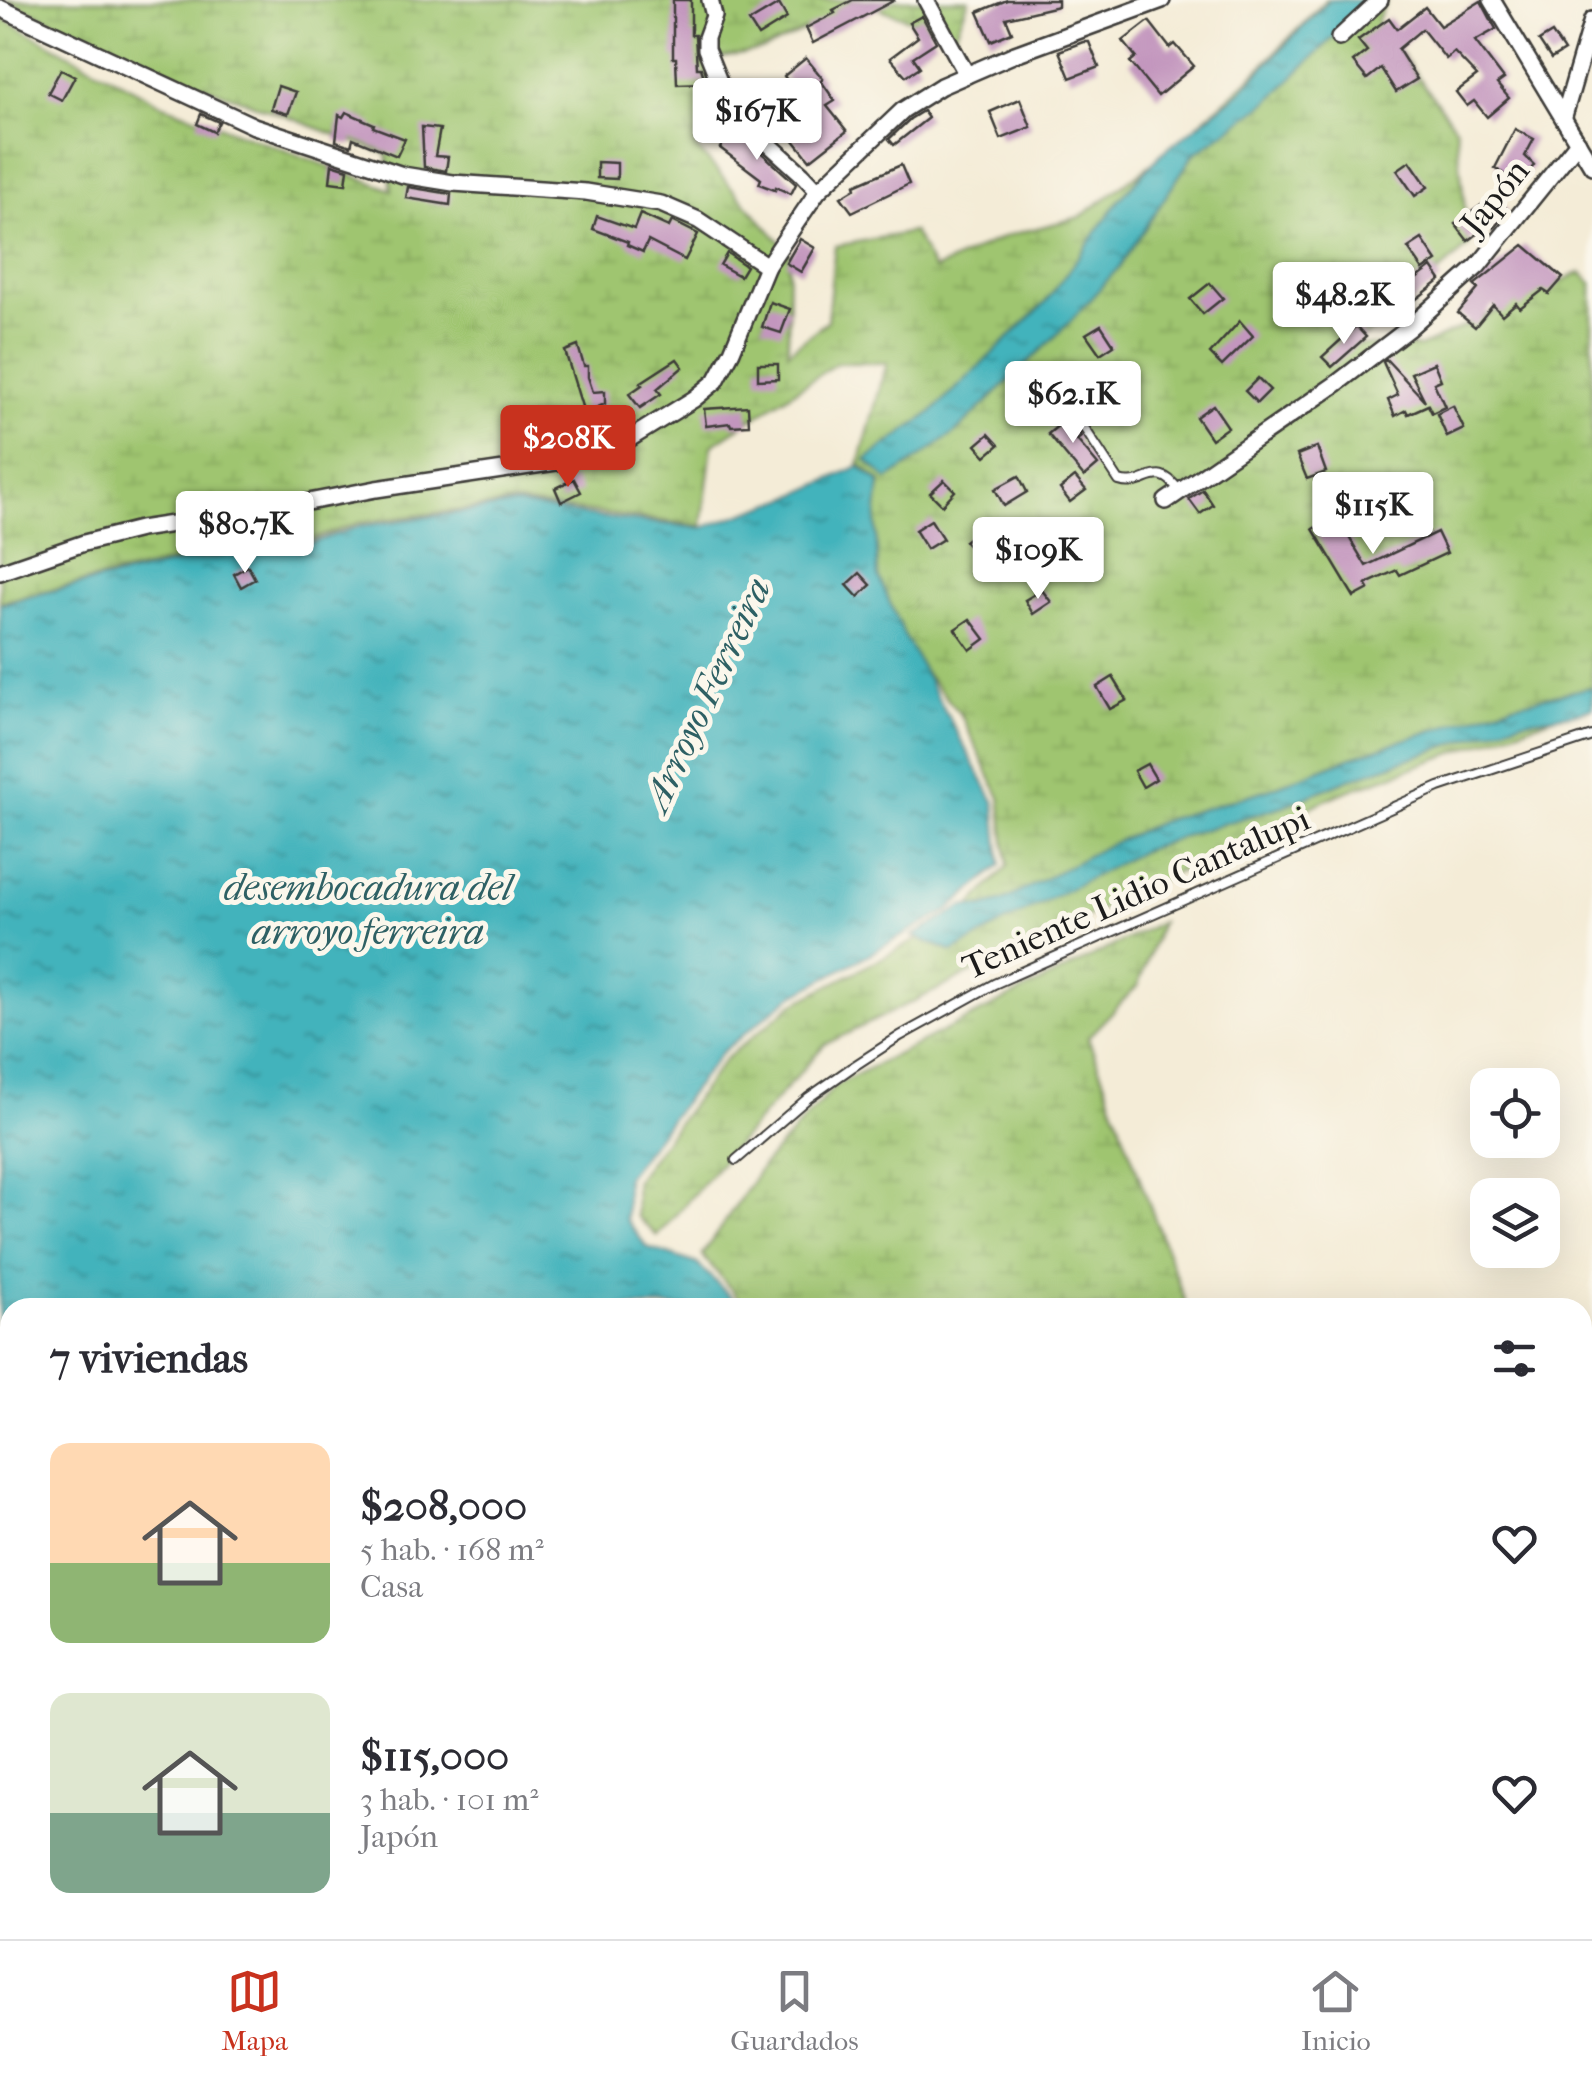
<!DOCTYPE html>
<html lang="es">
<meta charset="utf-8">
<style>
:root{--surface:#fff;--page:#f2f2f3;--text:#2b2b33;--muted:#7c7c81;--line:#e1e1e2;--accent:#c8321e}
body{margin:0;font-family:"IM FELL French Canon",serif;background:var(--page);color:var(--text);height:100vh;display:flex;flex-direction:column;font-size:38px;white-space:nowrap}
*{box-sizing:border-box;margin:0}
p{font-size:32px;color:var(--muted)}
.icon{flex:none;width:55px;height:55px;fill:none;stroke:currentColor;stroke-width:2;stroke-linecap:round;stroke-linejoin:round}
.map{position:relative;flex:1;overflow:hidden}
.details{position:absolute;left:0px;top:1298px;width:1592px;height:642px;display:flex;flex-direction:column;background:var(--surface);border-radius:30px 30px 0 0;box-shadow:0 10px 40px #0002}
.details>*{flex:none}
.controls{position:absolute;left:1470px;top:1068px;display:grid;gap:20px}
.controls a{display:grid;place-items:center;width:90px;height:90px;border-radius:20px;background:var(--surface);box-shadow:0 10px 40px #0002;font-size:50px}
.price{position:absolute;translate:-50% -85px;padding:0 22px;border-radius:10px;background:#fff;color:#222;font-size:32px;line-height:65px;filter:drop-shadow(0 2px 5px #0008)}
.price::after{content:'';position:absolute;left:50%;top:60px;width:30px;height:22px;margin-left:-15px;background:inherit;clip-path:polygon(0 0,100% 0,50% 100%)}
.price.active{background:var(--accent);color:#fff}
ul{padding:0;list-style:none}
li{display:flex;align-items:center;gap:30px;height:250px;padding:0 50px}
li span{display:grid;place-items:center;flex:none;width:280px;height:200px;border-radius:20px;color:#555}
li>.icon{margin-inline-start:auto}
span .icon{width:120px;height:120px;fill:#fffc;stroke-width:1}
li b{font-size:42px}
h2{display:flex;justify-content:space-between;align-items:center;height:120px;padding:0 50px;font-size:42px}
.menu{display:flex;justify-content:space-around;align-items:center;height:140px;border-top:2px solid var(--line);background:var(--surface);font-size:28px;color:var(--muted)}
.menu a{display:grid;justify-items:center;gap:5px}
.menu .active{color:var(--accent)}
.map>svg:first-child{display:block}
.wetland{fill:url(#wetland-marsh);stroke:#5e7046;stroke-width:2.5}
.water{fill:url(#water-ripples);stroke:#30686c;stroke-width:2.5}
.lines{fill:none;stroke-linecap:round;stroke-linejoin:round}
.stream{stroke:#43b3bc;stroke-width:6}
.building{fill:#c396be}
.lane-casing{stroke:#3c3b38;stroke-width:12}
.street-casing{stroke:#3c3b38;stroke-width:20}
.lane{stroke:#fff;stroke-width:8}
.street{stroke:#fff;stroke-width:15}
.labels{text-anchor:middle;dominant-baseline:central;stroke-width:10;stroke-linejoin:round;paint-order:stroke}
.street-label{font-size:35px;fill:#1c1c1c;stroke:#fbf7ec}
.water-label{font-size:38px;font-style:italic;fill:#2e6064;stroke:#fbf7ec}
</style>
<div class="map">
<svg width="1592" height="1939" viewBox="0 0 1592 1939">
<defs>
<pattern id="wetland-marsh" width="20" height="14" patternUnits="userSpaceOnUse" patternTransform="scale(2.5)"><rect width="20" height="14" fill="#9fc570"/><path d="M1 5h8M5 5V1M11 12h8M15 12V8" fill="none" stroke="#88a960"/></pattern>
<pattern id="water-ripples" width="26" height="14" patternUnits="userSpaceOnUse" patternTransform="scale(2.5)"><rect width="26" height="14" fill="#43b3bc"/><path d="M2 4q2-2 4 0t4 0M15 11q2-2 4 0t4 0" fill="none" stroke="#379198"/></pattern>
</defs>
<rect width="100%" height="100%" fill="#fbf7ec"/>
<filter id="ink" filterUnits="userSpaceOnUse"><feTurbulence type="fractalNoise" baseFrequency=".01" numOctaves="2"/><feDisplacementMap in="SourceGraphic" scale="20" xChannelSelector="R" yChannelSelector="G"/><feConvolveMatrix kernelMatrix="1 2 1 2 8 2 1 2 1" color-interpolation-filters="sRGB"/></filter>
<filter id="wash" filterUnits="userSpaceOnUse"><feTurbulence type="fractalNoise" baseFrequency=".0048" numOctaves="4" result="noise"/><feDisplacementMap in="SourceGraphic" scale="40" xChannelSelector="R" yChannelSelector="G"/><feGaussianBlur stdDeviation="2.25" result="paint"/><feColorMatrix in="noise" values="0 0 0 0 0 0 0 0 0 0 0 0 0 0 0 0 0 1.4 0 .05"/><feComposite in="paint" operator="in"/></filter>
<g filter="url(#wash)">
<rect width="100%" height="100%" fill="#f4ecd7"/>
<g class="wetland">
<path d="M 5,0 L 969,0 L 955,35 L 864,3 L 764,50 L 716,59 L 695,146 L 789,252 L 788,352 L 827,321 L 835,246 L 913,232 L 934,270 L 1006,236 L 1080,217 L 1170,150 L 1250,78 L 1326,0 L 1387,0 L 1377,21 L 1456,128 L 1469,246 L 1356,345 L 1420,347 L 1581,272 L 1592,283 L 1592,703 L 1334,796 L 824,1045 L 657,1236 L 636,1216 L 635,1180 L 725,1059 L 793,1004 L 959,918 L 1008,866 L 1000,798 L 961,715 L 897,640 L 869,585 L 869,522 L 881,482 L 859,464 L 887,363 L 837,363 L 712,445 L 702,526 L 516,503 L 359,523 L 302,543 L 188,558 L 0,602 L 0,17 L 164,105 L 392,190 L 387,154 L 194,82 Z"/>
<path d="M 1161,922 L 1138,985 L 1088,1037 L 1187,1307 L 746,1307 L 702,1255 L 763,1165 L 836,1085 Z"/>
<path d="M 0,1679 L 10,1689 L 10,1841 L 0,1833 Z"/>
<path d="M 1042,1930 L 1441,1930 L 1436,1939 L 1049,1939 Z"/>
</g>
<g class="water">
<path d="M 1329,0 L 1371,0 L 1270,100 L 1193,155 L 1120,266 L 1066,326 L 955,433 L 888,480 L 866,460 L 932,412 L 1045,303 L 1120,199 L 1161,154 L 1240,92 Z"/>
<path d="M 859,466 L 880,482 L 876,522 L 878,576 L 904,635 L 995,803 L 1001,865 L 948,911 L 789,998 L 722,1052 L 626,1177 L 626,1220 L 647,1247 L 698,1264 L 741,1307 L 10,1308 L 10,1669 L 0,1659 L 0,604 L 43,593 L 188,561 L 303,546 L 360,526 L 517,505 L 599,517 L 702,528 L 796,495 Z"/>
<path d="M 1592,687 L 1592,708 L 1572,714 L 1520,721 L 1352,778 L 1283,806 L 1192,833 L 1142,851 L 1002,924 L 953,952 L 913,936 L 964,906 L 983,907 L 1003,901 L 1106,846 L 1162,821 L 1266,790 L 1352,757 L 1513,704 Z"/>
<path d="M 1592,1560 L 1592,1895 L 1583,1900 L 1582,1565 Z"/>
<path d="M 0,1861 L 10,1870 L 10,1930 L 1038,1930 L 1044,1938 L 0,1939 Z"/>
</g>
<g class="lines">
<path class="stream" d="M 1087,1930 L 1092,1939"/>
</g>
<g id="blocks">
<g class="building">
<path d="M 673,0 L 691,0 L 691,35 L 695,35 L 697,68 L 701,68 L 706,83 L 677,84 L 676,58 L 673,58 Z"/>
<path d="M 853,0 L 895,0 L 813,43 L 806,28 L 835,13 L 833,10 Z"/>
<path d="M 1007,0 L 1058,0 L 1058,6 L 1006,18 L 1012,32 L 991,41 L 978,12 Z"/>
<path d="M 1481,1 L 1496,29 L 1475,41 L 1504,79 L 1497,84 L 1509,98 L 1487,117 L 1474,101 L 1467,106 L 1456,92 L 1477,76 L 1454,52 L 1446,59 L 1422,29 L 1398,49 L 1417,79 L 1396,92 L 1381,68 L 1367,79 L 1353,62 L 1367,51 L 1358,40 L 1389,18 L 1397,29 L 1425,7 L 1440,26 Z"/>
<path d="M 779,4 L 787,18 L 758,36 L 749,22 Z"/>
<path d="M 922,16 L 936,42 L 913,57 L 920,67 L 906,76 L 890,58 L 918,37 L 909,23 Z"/>
<path d="M 1149,21 L 1170,48 L 1175,44 L 1194,66 L 1158,96 L 1130,62 L 1136,57 L 1123,41 Z"/>
<path d="M 1552,33 L 1564,51 L 1551,59 L 1539,41 Z"/>
<path d="M 1083,42 L 1089,42 L 1099,67 L 1070,78 L 1059,51 Z"/>
<path d="M 806,58 L 823,79 L 821,81 L 835,101 L 827,106 L 847,131 L 810,160 L 793,139 L 816,121 L 784,76 Z"/>
<path d="M 61,69 L 75,76 L 62,100 L 48,93 Z"/>
<path d="M 278,86 L 296,92 L 288,114 L 271,109 Z"/>
<path d="M 1020,99 L 1031,127 L 1001,139 L 990,112 Z"/>
<path d="M 923,111 L 928,118 L 894,145 L 889,139 L 910,119 Z"/>
<path d="M 346,112 L 374,124 L 373,127 L 405,139 L 397,156 L 353,138 L 351,146 L 336,141 L 339,115 L 343,117 Z"/>
<path d="M 201,114 L 219,122 L 214,132 L 197,124 Z"/>
<path d="M 422,127 L 440,129 L 435,156 L 448,157 L 446,171 L 424,167 Z"/>
<path d="M 734,128 L 796,184 L 791,194 L 776,187 L 775,190 L 759,184 L 761,179 L 720,148 Z"/>
<path d="M 1515,129 L 1534,139 L 1525,156 L 1534,165 L 1520,185 L 1495,168 Z"/>
<path d="M 1410,161 L 1428,187 L 1415,196 L 1397,170 Z"/>
<path d="M 597,162 L 617,163 L 617,179 L 597,178 Z"/>
<path d="M 332,164 L 348,169 L 346,184 L 330,182 Z"/>
<path d="M 901,165 L 909,184 L 852,212 L 841,197 L 856,188 L 855,185 Z"/>
<path d="M 408,187 L 451,194 L 450,205 L 406,198 Z"/>
<path d="M 1494,196 L 1508,210 L 1494,228 L 1491,224 L 1468,241 L 1455,224 Z"/>
<path d="M 640,214 L 669,227 L 672,221 L 698,234 L 685,260 L 648,241 L 643,252 L 627,245 L 628,242 L 593,229 L 597,216 L 634,229 Z"/>
<path d="M 800,239 L 815,248 L 801,272 L 786,263 Z"/>
<path d="M 1422,239 L 1437,261 L 1423,270 L 1408,248 Z"/>
<path d="M 1524,245 L 1563,278 L 1549,294 L 1543,290 L 1520,308 L 1516,303 L 1502,315 L 1493,305 L 1475,327 L 1458,313 L 1478,289 L 1474,285 Z"/>
<path d="M 727,253 L 746,266 L 740,276 L 720,265 Z"/>
<path d="M 1432,267 L 1441,280 L 1406,307 L 1393,314 L 1372,283 L 1384,275 L 1396,294 Z"/>
<path d="M 1210,283 L 1223,298 L 1203,314 L 1190,299 Z"/>
<path d="M 770,302 L 790,309 L 781,333 L 762,327 Z"/>
<path d="M 1240,321 L 1253,336 L 1222,366 L 1210,354 Z"/>
<path d="M 1101,325 L 1114,345 L 1100,354 L 1086,334 Z"/>
<path d="M 1356,326 L 1366,337 L 1332,367 L 1322,357 Z"/>
<path d="M 578,346 L 584,366 L 588,366 L 588,377 L 593,392 L 605,391 L 605,404 L 584,413 L 565,351 Z"/>
<path d="M 677,359 L 683,367 L 657,389 L 661,394 L 640,408 L 629,394 L 642,385 L 640,383 Z"/>
<path d="M 1386,359 L 1425,401 L 1411,373 L 1434,363 L 1441,380 L 1434,383 L 1445,407 L 1432,413 L 1428,405 L 1408,414 L 1406,410 L 1395,416 L 1388,400 L 1398,395 L 1383,362 Z"/>
<path d="M 758,364 L 778,364 L 778,379 L 758,380 Z"/>
<path d="M 1258,378 L 1270,390 L 1257,403 L 1245,391 Z"/>
<path d="M 1213,405 L 1228,427 L 1211,439 L 1196,417 Z"/>
<path d="M 748,406 L 749,425 L 731,426 L 730,423 L 706,426 L 704,409 Z"/>
<path d="M 1453,406 L 1464,429 L 1447,437 L 1437,414 Z"/>
<path d="M 1070,416 L 1081,437 L 1077,440 L 1098,465 L 1084,477 L 1048,434 Z"/>
<path d="M 989,434 L 999,445 L 986,456 L 976,445 Z"/>
<path d="M 1317,447 L 1326,472 L 1307,479 L 1297,455 Z"/>
<path d="M 1019,476 L 1027,492 L 1004,506 L 995,489 Z"/>
<path d="M 1075,477 L 1086,490 L 1070,502 L 1060,489 Z"/>
<path d="M 574,479 L 581,492 L 561,502 L 555,488 Z"/>
<path d="M 944,480 L 955,491 L 942,505 L 930,493 Z"/>
<path d="M 1203,490 L 1213,505 L 1200,514 L 1189,499 Z"/>
<path d="M 1332,518 L 1339,529 L 1343,527 L 1366,566 L 1437,532 L 1447,553 L 1400,575 L 1397,570 L 1366,584 L 1369,589 L 1354,597 L 1313,529 Z"/>
<path d="M 931,520 L 943,539 L 927,549 L 915,530 Z"/>
<path d="M 1042,521 L 1051,539 L 1036,547 L 1027,528 Z"/>
<path d="M 976,532 L 991,550 L 980,559 L 964,541 Z"/>
<path d="M 248,566 L 255,579 L 241,587 L 234,574 Z"/>
<path d="M 860,573 L 871,585 L 858,597 L 847,585 Z"/>
<path d="M 1042,590 L 1051,602 L 1033,614 L 1025,600 Z"/>
<path d="M 970,619 L 985,639 L 970,650 L 955,629 Z"/>
<path d="M 1113,677 L 1127,700 L 1110,709 L 1097,687 Z"/>
<path d="M 1147,764 L 1156,779 L 1143,787 L 1134,771 Z"/>
</g>
</g>
</g>
<g filter="url(#ink)">
<use href="#blocks" fill-opacity="0" stroke="#3c3b38" stroke-width="2.5"/>
<g class="lines">
<defs>
<g id="lane">
<path d="M 1079,420 L 1119,481 C 1146,490 1157,457 1179,491"/>
<path d="M 736,1160 L 808,1098 L 851,1068 L 900,1036 L 994,984 L 1439,787 L 1592,736"/>
</g>
<g id="street">
<path d="M 710,0 L 714,16 L 706,38 L 706,49 L 730,109 L 802,174 L 818,191 L 903,110 L 941,86 L 1015,54 L 1162,0"/>
<path d="M 926,0 L 967,75"/>
<path d="M 1492,0 L 1592,166"/>
<path d="M 0,8 L 254,126 L 403,175 L 453,183 L 586,192 L 661,204 L 698,220 L 767,266"/>
<path d="M 1339,38 L 1380,0"/>
<path d="M 1564,116 L 1592,20"/>
<path d="M 1166,501 L 1336,384 L 1409,328 L 1478,266 L 1578,142"/>
<path d="M 0,572 L 84,543 L 140,529 L 277,508 L 376,489 L 556,462 L 621,444 L 694,399 L 716,381 L 732,351 L 767,266 L 818,191"/>
</g>
</defs>
<use href="#lane" class="lane-casing"/>
<use href="#street" class="street-casing"/>
<use href="#lane" class="lane"/>
<use href="#street" class="street"/>
</g>
</g>
<g class="labels">
<g class="street-label">
<text transform="translate(1495 197) rotate(-51)">Japón</text>
<text transform="translate(1136 893) rotate(-24)">Teniente Lidio Cantalupi</text>
</g>
<g class="water-label">
<text transform="translate(707 694) rotate(-65)">Arroyo Ferreira</text>
<text x="368" y="887">desembocadura del<tspan x="368" dy="44">arroyo ferreira</tspan></text>
</g>
</g>
</svg>
<div class="controls">
<a><svg class="icon" aria-label="locate" viewBox="0 0 24 24"><circle cx="12" cy="12" r="6"/><path d="M12 2v4M12 18v4M2 12h4M18 12h4"/></svg></a>
<a><svg class="icon" aria-label="layers" viewBox="0 0 24 24"><path d="M12 4l9 5-9 5-9-5zM3 14l9 5 9-5"/></svg></a>
</div>
<b class="price" style="left:757px;top:163px">$167K</b>
<b class="price" style="left:1344px;top:347px">$48.2K</b>
<b class="price" style="left:1073px;top:446px">$62.1K</b>
<b class="price active" style="left:568px;top:490px">$208K</b>
<b class="price" style="left:1373px;top:557px">$115K</b>
<b class="price" style="left:245px;top:576px">$80.7K</b>
<b class="price" style="left:1038px;top:602px">$109K</b>
<section class="details">
<h2>7 viviendas<svg class="icon" aria-label="filters" viewBox="0 0 24 24"><path d="M4 7h16M4 17h16"/><circle cx="9" cy="7" r="2"/><circle cx="15" cy="17" r="2"/></svg></h2>
<ul>
<li><span style="background:linear-gradient(#ffd9b3 60%,#8fb573 0)"><svg class="icon" aria-label="home" viewBox="0 0 24 24"><path d="M3 11l9-7 9 7M6 9v11h12V9"/></svg></span><div><b>$208,000</b><p>5 hab. · 168 m²</p><p>Casa</p></div><svg class="icon" aria-label="heart" viewBox="0 0 24 24"><path d="M12 20l-8-8c-3-5 5-10 8-4 3-6 11-1 8 4z"/></svg></li>
<li><span style="background:linear-gradient(#dfe7d0 60%,#7fa58c 0)"><svg class="icon" aria-label="home" viewBox="0 0 24 24"><path d="M3 11l9-7 9 7M6 9v11h12V9"/></svg></span><div><b>$115,000</b><p>3 hab. · 101 m²</p><p>Japón</p></div><svg class="icon" aria-label="heart" viewBox="0 0 24 24"><path d="M12 20l-8-8c-3-5 5-10 8-4 3-6 11-1 8 4z"/></svg></li>
</ul>
</section>
</div>
<nav class="menu">
<a class="active"><svg class="icon" aria-label="map" viewBox="0 0 24 24"><path d="M3 6l6-2 6 2 6-2v14l-6 2-6-2-6 2zM9 4v14M15 6v14"/></svg>Mapa</a>
<a><svg class="icon" aria-label="saved" viewBox="0 0 24 24"><path d="M7 4h10v16l-5-4-5 4z"/></svg>Guardados</a>
<a><svg class="icon" aria-label="home" viewBox="0 0 24 24"><path d="M3 11l9-7 9 7M6 9v11h12V9"/></svg>Inicio</a>
</nav>
